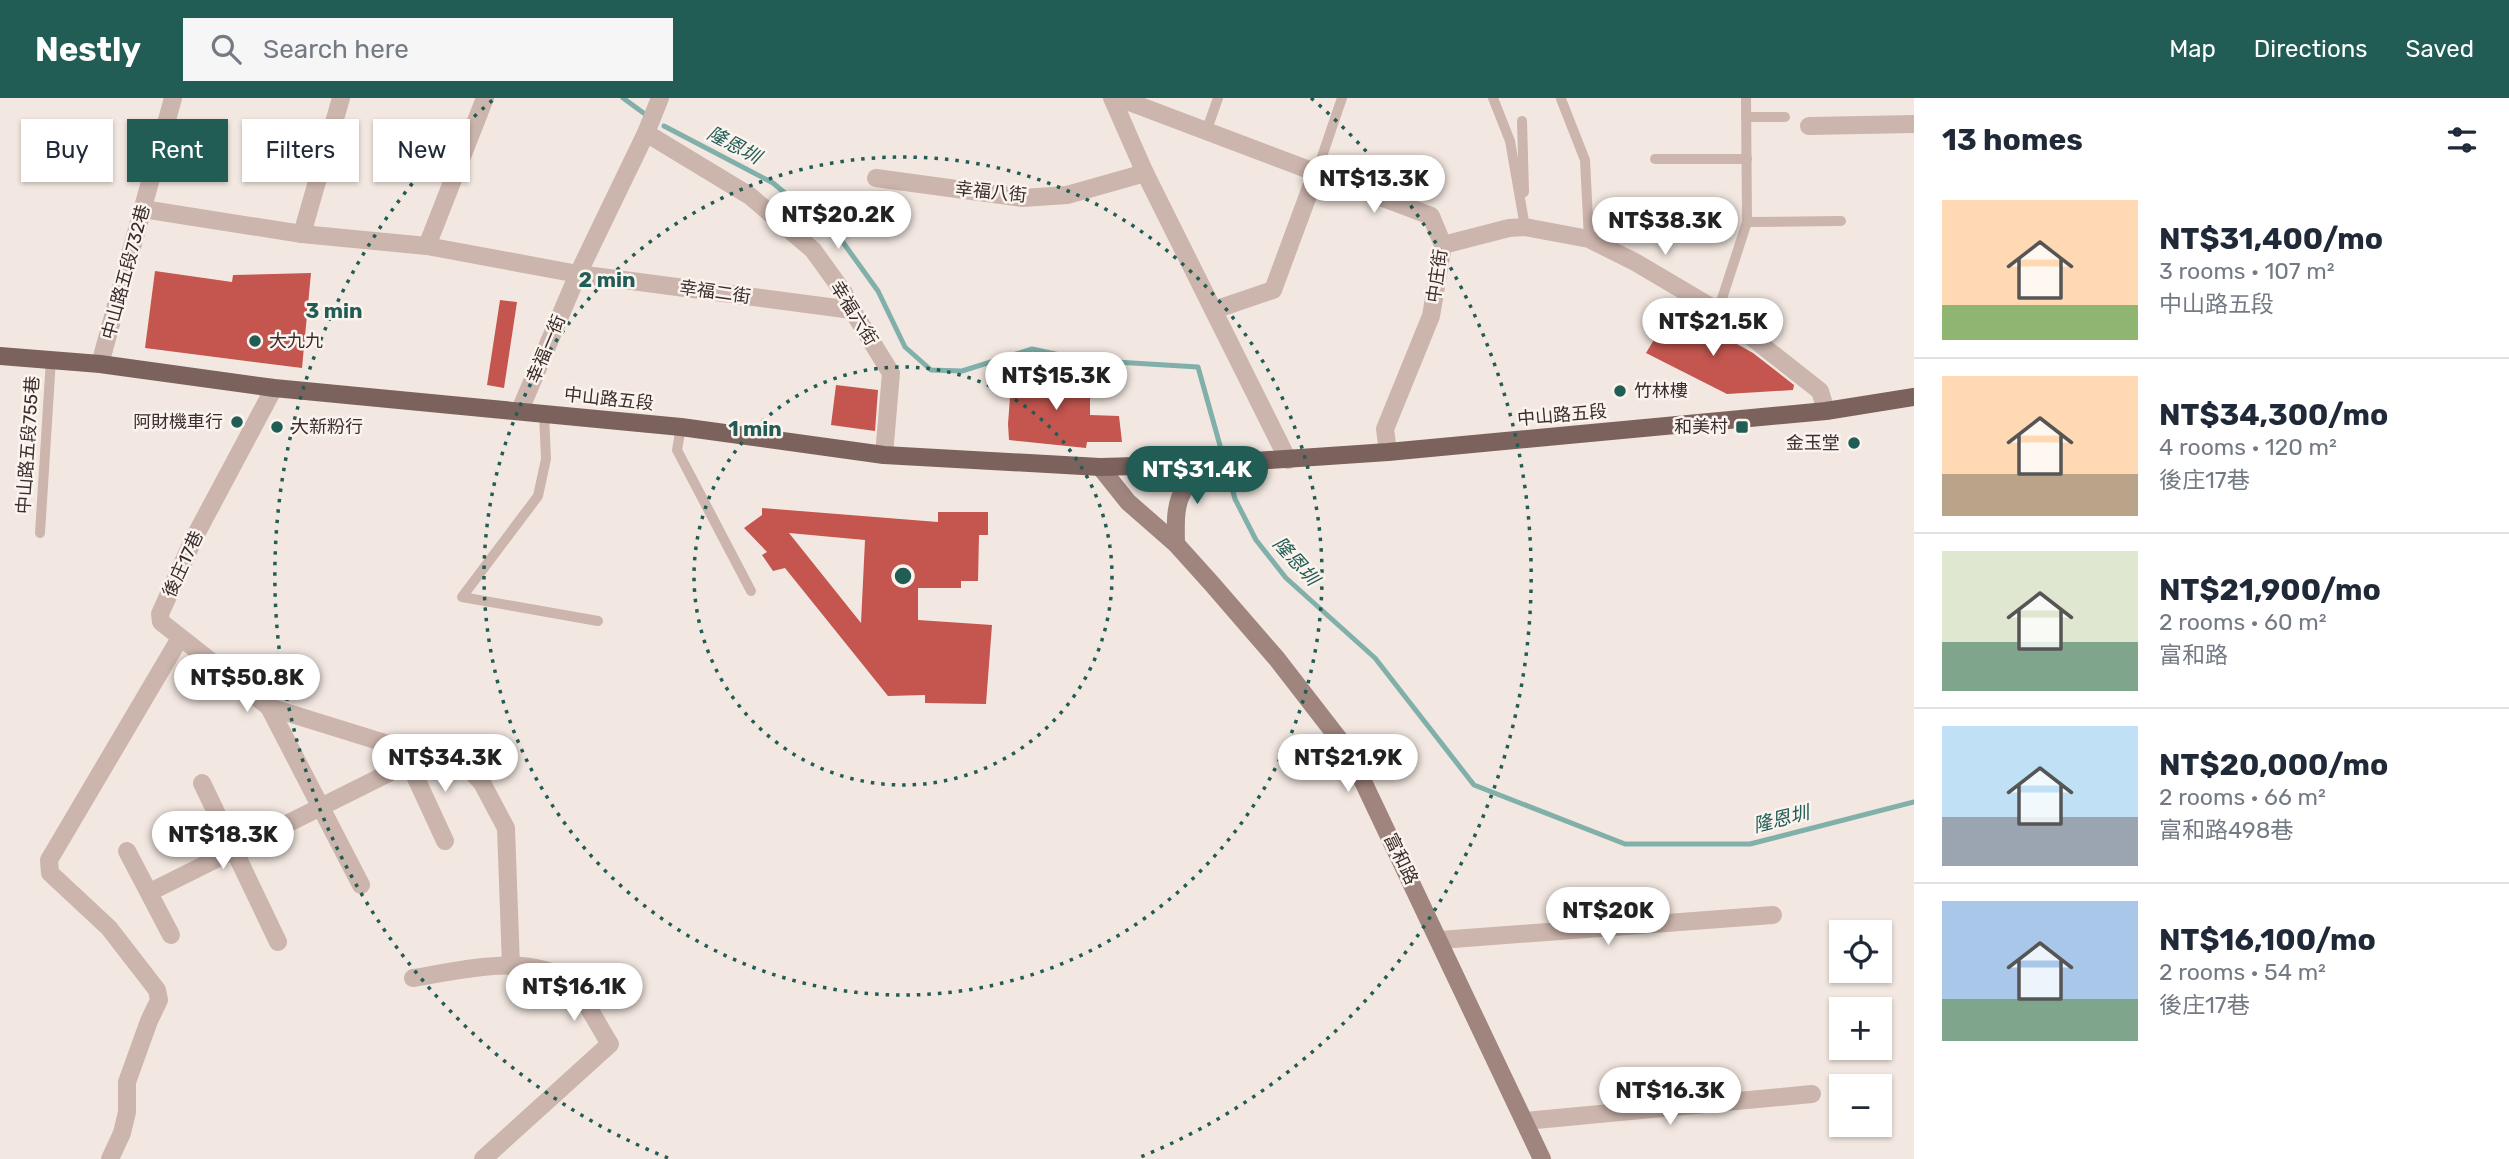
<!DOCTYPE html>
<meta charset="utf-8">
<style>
:root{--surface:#fff;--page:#f6f6f7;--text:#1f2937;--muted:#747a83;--line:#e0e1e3;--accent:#215c55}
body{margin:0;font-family:Rubik,"Noto Sans TC",sans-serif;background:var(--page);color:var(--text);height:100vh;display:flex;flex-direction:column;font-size:26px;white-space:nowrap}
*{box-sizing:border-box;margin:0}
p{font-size:23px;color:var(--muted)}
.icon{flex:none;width:38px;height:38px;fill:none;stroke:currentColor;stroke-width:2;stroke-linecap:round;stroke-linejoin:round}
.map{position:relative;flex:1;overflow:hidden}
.panel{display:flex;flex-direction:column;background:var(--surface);width:595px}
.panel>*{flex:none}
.banner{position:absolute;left:21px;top:21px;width:665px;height:63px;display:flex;gap:14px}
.fabs{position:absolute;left:1829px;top:822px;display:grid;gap:14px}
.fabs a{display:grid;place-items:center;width:63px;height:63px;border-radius:0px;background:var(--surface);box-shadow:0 2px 5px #0004;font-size:35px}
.price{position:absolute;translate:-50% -60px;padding:0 16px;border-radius:24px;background:#fff;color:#222;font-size:23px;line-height:46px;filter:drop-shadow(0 2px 4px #0008)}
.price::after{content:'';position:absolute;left:50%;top:42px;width:21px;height:16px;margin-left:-10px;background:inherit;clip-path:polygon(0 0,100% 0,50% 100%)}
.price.active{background:var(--accent);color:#fff}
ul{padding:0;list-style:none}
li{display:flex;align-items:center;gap:21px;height:175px;padding:0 28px}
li+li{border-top:2px solid var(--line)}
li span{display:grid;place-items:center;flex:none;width:196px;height:140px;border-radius:0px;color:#555}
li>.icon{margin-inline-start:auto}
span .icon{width:84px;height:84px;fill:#fffc;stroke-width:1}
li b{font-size:30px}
h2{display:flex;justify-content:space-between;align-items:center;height:84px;padding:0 28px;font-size:30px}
.chip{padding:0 24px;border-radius:0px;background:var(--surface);box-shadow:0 2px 5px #0004;font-size:24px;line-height:63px}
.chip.active{background:var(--accent);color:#fff}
header{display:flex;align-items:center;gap:42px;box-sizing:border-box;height:98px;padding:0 35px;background:var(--accent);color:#fff}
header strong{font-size:33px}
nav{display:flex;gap:38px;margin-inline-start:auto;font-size:24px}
.search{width:490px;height:63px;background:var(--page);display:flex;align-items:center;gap:18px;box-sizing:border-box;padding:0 24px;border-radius:0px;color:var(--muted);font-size:26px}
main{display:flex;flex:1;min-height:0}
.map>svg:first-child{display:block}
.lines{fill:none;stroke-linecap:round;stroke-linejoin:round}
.stream{stroke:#80b0a9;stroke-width:5}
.building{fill:#c4564f;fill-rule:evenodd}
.lane{stroke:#ccb5ad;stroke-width:10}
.street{stroke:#ccb5ad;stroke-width:18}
.secondary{stroke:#a0847e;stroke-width:18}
.primary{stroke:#7c625d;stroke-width:18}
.ring{fill:none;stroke:#215c55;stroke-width:3.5;stroke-dasharray:3.5 7}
.poi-dot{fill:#215c55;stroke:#faf3ee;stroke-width:2.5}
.labels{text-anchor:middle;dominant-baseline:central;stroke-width:5;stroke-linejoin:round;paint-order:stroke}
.street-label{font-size:18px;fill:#3a2d2b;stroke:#faf3ee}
.poi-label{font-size:18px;fill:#3a2d2b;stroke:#faf3ee;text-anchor:start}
.water-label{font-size:19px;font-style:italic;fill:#215c55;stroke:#faf3ee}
.centre{fill:#215c55;stroke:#faf3ee;stroke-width:3.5}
.ring-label{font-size:21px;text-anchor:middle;font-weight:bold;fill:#215c55;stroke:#faf3ee;stroke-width:5;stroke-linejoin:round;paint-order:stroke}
</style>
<header>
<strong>Nestly</strong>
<div class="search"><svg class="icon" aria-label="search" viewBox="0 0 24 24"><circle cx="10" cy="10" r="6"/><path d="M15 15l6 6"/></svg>Search here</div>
<nav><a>Map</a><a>Directions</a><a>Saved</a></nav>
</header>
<main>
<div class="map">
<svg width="1914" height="1061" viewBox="0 0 1914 1061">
<rect width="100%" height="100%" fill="#f3e8e1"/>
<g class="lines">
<g class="stream">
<path d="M 623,0 L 649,19"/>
<path d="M 664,28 L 773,85 L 842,143 L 878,193 L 905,249 L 931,272 L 962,273 L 1032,251 L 1083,262 L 1198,269 L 1235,401 L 1256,442 L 1286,480 L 1375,560 L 1474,687 L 1625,746 L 1750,746 L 1914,704"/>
</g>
</g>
<g class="building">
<path d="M 155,173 L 232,184 L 233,177 L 311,175 L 302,270 L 145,250 Z"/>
<path d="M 500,202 L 517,204 L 504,290 L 487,287 Z"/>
<path d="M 1673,210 L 1753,255 L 1794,287 L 1793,292 L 1727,296 L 1646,255 Z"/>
<path d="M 1012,273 L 1082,280 L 1082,290 L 1090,290 L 1090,317 L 1119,318 L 1122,344 L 1087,344 L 1086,350 L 1009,342 L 1008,326 Z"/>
<path d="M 836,287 L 878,292 L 875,333 L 831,327 Z"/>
<path d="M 762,410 L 938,424 L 938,414 L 988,414 L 988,437 L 979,437 L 978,483 L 961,483 L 961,490 L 918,490 L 918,522 L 992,527 L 986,606 L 925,605 L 925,597 L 888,598 L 785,470 L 773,473 L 762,457 L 767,454 L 744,430 L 762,417 ZM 789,435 L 865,442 L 861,525 Z"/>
</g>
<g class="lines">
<g class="lane">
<path d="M 1493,0 L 1510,43 L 1525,129"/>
<path d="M 1561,1 L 1585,62 L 1589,141"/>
<path d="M 1746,19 L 1785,19"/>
<path d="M 1522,23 L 1524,94"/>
<path d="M 1206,34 L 1218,0"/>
<path d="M 1655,61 L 1747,61"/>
<path d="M 1316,76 L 1342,0"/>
<path d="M 1747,124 L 1841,123"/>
<path d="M 1718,213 L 1747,124 L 1746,0"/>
<path d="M 544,316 L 546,361 L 538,398 L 462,499 L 598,523"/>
<path d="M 681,329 L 677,352 L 751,493"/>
<path d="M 40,435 L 51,261"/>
</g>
<g class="street">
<path d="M 1112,0 L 1145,75 L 1288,362"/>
<path d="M 1119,0 L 1431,118 L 1443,147 L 1431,218 L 1385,331 L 1388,354"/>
<path d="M 1809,28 L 1914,26"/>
<path d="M 646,35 L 750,98 L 813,152 L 844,195 L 852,212 L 891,275 L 884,357"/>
<path d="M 876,80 L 1023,100 L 1067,97 L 1145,75"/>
<path d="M 143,111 L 302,136 L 427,148 L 578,176 L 852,212"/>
<path d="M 302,136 L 341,0"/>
<path d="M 1443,147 L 1509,130 L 1525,129 L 1589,141 L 1635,164 L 1718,213 L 1820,293 L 1826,313"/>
<path d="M 427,148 L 485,0"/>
<path d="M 1214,212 L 1273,192 L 1316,76"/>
<path d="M 100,266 L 173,0"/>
<path d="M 274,290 L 194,440 L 160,516 L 161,524 L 269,609 L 469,671 L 482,685 L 506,730 L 511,868"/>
<path d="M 520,312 L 578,176 L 646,35 L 660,0"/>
<path d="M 269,609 L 361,787"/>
<path d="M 409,665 L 445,743"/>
<path d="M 202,685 L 278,844"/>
<path d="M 127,753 L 171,837"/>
<path d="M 150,794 L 409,665 L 420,655"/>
<path d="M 1440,842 L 1773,817"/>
<path d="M 413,880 C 458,873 534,853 571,886 C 584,898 600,931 610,946 L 483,1061"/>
<path d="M 1525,1023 L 1812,996"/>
<path d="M 110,1061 L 122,1035 L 127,1014 L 127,984 L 149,923 L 159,902 L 157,892 L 109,830 L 50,775 L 49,762 L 180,540"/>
</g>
<g class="secondary">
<path d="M 1100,369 L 1128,404 L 1176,446 L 1212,486 L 1277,561 L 1349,654 L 1542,1061"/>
<path d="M 1176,446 C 1175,404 1176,393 1209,366"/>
</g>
<path class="primary" d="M 0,258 L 100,266 L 274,290 L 681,329 L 884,357 L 1100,369 L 1209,366 L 1388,354 L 1826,313 L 1914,299"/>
</g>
<g class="ring">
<circle cx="903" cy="478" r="209"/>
<circle cx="903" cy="478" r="419"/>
<path d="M668 1060A628 628 0 0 1 495 0M1311 0A628 628 0 0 1 1138 1060"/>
</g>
<g class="poi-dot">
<circle cx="255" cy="243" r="7"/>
<circle cx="1620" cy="293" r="7"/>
<circle cx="237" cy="324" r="7"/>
<circle cx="277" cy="329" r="7"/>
<rect x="1735" y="322" width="14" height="14" rx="3.5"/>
<circle cx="1854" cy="345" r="7"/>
</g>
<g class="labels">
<g class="street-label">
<text transform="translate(991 94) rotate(6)">幸福八街</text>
<text transform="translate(126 174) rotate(-75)">中山路五段732巷</text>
<text transform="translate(1437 178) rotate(-82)">中庄街</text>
<text transform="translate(715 194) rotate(8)">幸福二街</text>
<text transform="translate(854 215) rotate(58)">幸福六街</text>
<text transform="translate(546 251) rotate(-67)">幸福一街</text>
<text transform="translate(609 301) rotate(6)">中山路五段</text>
<text transform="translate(1562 317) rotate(-5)">中山路五段</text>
<text transform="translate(28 347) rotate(-86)">中山路五段755巷</text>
<text transform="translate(183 466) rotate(-65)">後庄17巷</text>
<text transform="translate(1401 761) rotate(64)">富和路</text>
</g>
<g class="poi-label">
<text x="269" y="243">大九九</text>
<text x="1634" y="293">竹林樓</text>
<text x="223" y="324" text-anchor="end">阿財機車行</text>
<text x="291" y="329">大新粉行</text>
<text x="1728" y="329" text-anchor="end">和美村</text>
<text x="1840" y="345" text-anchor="end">金玉堂</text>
</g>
<g class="water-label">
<text transform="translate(734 47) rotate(28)">隆恩圳</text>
<text transform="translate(1296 463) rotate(48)">隆恩圳</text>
<text transform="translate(1781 721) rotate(-14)">隆恩圳</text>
</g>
</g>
<circle cx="903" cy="478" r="10" class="centre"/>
<g class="ring-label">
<text x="607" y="189">2 min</text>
<text x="334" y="220">3 min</text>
<text x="755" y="338">1 min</text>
</g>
</svg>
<div class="fabs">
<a><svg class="icon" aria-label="locate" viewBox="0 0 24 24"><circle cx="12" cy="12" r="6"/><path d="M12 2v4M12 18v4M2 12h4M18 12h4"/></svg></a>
<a>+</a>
<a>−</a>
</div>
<b class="price" style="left:1374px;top:117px">NT$13.3K</b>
<b class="price" style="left:838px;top:153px">NT$20.2K</b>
<b class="price" style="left:1665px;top:159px">NT$38.3K</b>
<b class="price" style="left:1713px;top:260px">NT$21.5K</b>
<b class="price" style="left:1056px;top:314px">NT$15.3K</b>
<b class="price active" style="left:1197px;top:408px">NT$31.4K</b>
<b class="price" style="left:247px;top:616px">NT$50.8K</b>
<b class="price" style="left:445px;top:696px">NT$34.3K</b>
<b class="price" style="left:1348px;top:696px">NT$21.9K</b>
<b class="price" style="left:223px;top:773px">NT$18.3K</b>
<b class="price" style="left:1608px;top:849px">NT$20K</b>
<b class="price" style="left:574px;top:925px">NT$16.1K</b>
<b class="price" style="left:1670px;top:1029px">NT$16.3K</b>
<div class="banner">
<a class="chip">Buy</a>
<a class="chip active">Rent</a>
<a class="chip">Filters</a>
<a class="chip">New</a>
</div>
</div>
<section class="panel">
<h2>13 homes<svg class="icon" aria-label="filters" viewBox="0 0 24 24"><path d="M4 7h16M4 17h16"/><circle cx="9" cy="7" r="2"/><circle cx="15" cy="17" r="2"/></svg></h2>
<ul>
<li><span style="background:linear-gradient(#ffd9b3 75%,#8fb573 0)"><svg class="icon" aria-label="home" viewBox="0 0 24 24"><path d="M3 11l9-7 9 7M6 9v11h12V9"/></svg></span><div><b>NT$31,400/mo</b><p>3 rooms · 107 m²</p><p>中山路五段</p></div></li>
<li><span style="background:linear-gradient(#ffd9b3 70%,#b9a48a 0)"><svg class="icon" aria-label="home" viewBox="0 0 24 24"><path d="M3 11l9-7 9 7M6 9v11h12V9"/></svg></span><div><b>NT$34,300/mo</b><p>4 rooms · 120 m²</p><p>後庄17巷</p></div></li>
<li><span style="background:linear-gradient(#dfe7d0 65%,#7fa58c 0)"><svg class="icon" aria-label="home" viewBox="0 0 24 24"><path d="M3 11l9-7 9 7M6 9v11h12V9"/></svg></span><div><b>NT$21,900/mo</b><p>2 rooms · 60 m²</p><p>富和路</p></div></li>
<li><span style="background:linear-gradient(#bfe0f5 65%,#9aa5b1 0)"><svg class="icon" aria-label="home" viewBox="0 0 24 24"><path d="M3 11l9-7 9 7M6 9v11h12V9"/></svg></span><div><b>NT$20,000/mo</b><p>2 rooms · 66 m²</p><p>富和路498巷</p></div></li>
<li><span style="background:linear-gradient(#a9c7e8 70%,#7fa58c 0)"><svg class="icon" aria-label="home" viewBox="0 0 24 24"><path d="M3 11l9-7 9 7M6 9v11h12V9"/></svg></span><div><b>NT$16,100/mo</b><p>2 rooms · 54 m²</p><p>後庄17巷</p></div></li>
</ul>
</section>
</main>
